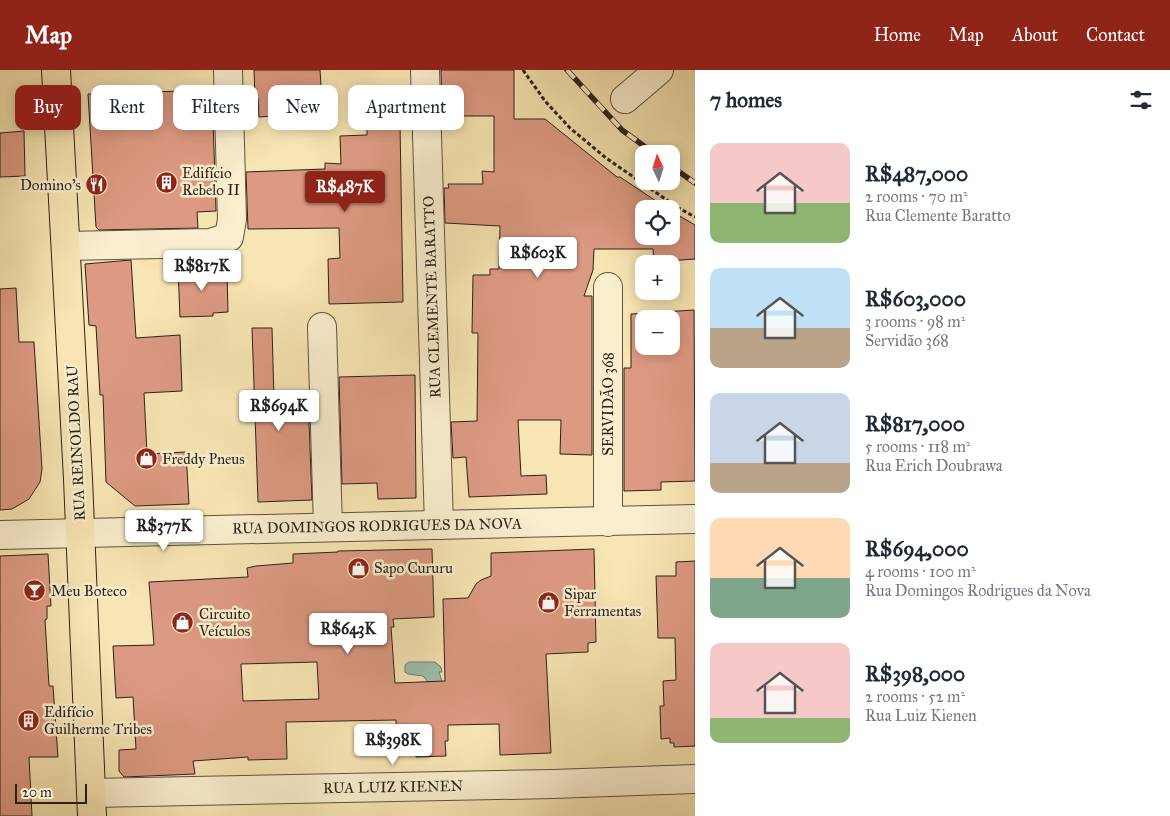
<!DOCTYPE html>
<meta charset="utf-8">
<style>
:root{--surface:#fff;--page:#f6f6f7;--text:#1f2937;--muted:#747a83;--accent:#8f2418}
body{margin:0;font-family:"IM FELL Great Primer",serif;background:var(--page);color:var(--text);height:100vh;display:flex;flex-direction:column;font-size:19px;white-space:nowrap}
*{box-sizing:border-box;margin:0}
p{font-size:16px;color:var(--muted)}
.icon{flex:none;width:28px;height:28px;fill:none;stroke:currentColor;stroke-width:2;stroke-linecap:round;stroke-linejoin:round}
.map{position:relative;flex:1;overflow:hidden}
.side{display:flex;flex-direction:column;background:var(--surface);width:475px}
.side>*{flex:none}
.banner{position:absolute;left:15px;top:15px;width:475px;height:45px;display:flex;gap:10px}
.needle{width:32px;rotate:356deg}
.controls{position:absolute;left:635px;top:75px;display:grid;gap:10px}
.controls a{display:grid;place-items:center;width:45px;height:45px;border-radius:10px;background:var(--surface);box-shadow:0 2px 12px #0003;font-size:25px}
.scale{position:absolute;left:15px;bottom:12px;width:72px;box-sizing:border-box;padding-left:5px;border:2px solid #2a2219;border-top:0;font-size:14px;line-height:18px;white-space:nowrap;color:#2a2219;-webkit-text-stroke:4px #faeece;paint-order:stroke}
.price{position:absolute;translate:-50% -42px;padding:0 11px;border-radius:5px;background:#fff;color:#222;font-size:16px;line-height:32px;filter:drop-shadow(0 1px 2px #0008)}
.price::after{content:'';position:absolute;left:50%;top:30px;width:15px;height:11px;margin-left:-8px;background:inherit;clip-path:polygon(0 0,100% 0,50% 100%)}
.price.on{background:var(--accent);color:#fff}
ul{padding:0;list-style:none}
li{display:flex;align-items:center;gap:15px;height:125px;padding:0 15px}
li span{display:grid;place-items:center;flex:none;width:140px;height:100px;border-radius:10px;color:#555}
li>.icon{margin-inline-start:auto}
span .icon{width:60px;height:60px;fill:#fffc;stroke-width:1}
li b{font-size:21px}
h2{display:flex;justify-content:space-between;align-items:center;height:60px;padding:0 15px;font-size:21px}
.chip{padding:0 18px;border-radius:10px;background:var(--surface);box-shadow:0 2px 12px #0003;font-size:18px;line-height:45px}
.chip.on{background:var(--accent);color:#fff}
header{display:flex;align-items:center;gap:30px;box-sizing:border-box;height:70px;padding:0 25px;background:var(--accent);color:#fff}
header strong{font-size:24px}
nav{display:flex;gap:28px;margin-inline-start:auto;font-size:18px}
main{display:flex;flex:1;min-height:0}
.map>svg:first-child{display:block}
.water{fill:#9dbfaf;stroke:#6f8073}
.building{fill:#dd9a83;stroke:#2a2219;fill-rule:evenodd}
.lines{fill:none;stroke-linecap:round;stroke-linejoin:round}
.minor-casing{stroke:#5d5340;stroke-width:30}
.major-casing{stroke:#2a2219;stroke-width:30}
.path{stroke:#2a2219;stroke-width:3;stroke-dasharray:4 2.5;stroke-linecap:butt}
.minor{stroke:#faeece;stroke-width:28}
.major{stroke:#f7e5b3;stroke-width:28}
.rail-casing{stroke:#2a2219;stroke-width:5.5}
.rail{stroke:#faeece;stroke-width:4;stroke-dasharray:11;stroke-linecap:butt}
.labels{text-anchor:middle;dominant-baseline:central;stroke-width:5;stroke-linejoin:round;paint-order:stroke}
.poi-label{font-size:15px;fill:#2a2219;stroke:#faeece;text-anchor:start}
.street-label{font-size:15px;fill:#2a2219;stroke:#faeece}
</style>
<header>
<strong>Map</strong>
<nav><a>Home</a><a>Map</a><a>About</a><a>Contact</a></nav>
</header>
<main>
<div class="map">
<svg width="695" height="746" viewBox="0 0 695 746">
<rect width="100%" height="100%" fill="#f7e5b3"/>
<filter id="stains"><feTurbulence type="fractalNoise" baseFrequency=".004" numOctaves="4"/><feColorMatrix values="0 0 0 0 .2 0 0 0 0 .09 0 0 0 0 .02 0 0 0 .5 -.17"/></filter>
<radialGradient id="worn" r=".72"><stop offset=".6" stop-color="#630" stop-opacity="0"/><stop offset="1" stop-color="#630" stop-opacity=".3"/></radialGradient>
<path class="water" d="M 409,592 L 435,592 L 441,597 L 442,602 L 439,602 L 442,611 L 437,617 L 428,617 L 427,611 L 423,606 L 408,604 L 405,602 L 405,595 Z"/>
<g class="building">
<path d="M 254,0 L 320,0 L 323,47 L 273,49 L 273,46 L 259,47 L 258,28 L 255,28 Z"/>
<path d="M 441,0 L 514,0 L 514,49 L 545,49 L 617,107 L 620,107 L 668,139 L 644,139 L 644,166 L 671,166 L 671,141 L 695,155 L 695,189 L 654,192 L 653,179 L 594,179 L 593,200 L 584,226 L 592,226 L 592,385 L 560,384 L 561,350 L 518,350 L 521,406 L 546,405 L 547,424 L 469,427 L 466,387 L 453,388 L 451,352 L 477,351 L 478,263 L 472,263 L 473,205 L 490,205 L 490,199 L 499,199 L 500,156 L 445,153 L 444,118 L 449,118 L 448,114 L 483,114 L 482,101 L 494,102 L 494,46 L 455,46 L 455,39 L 442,39 Z"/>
<path d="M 212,20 L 216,141 L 197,142 L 198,158 L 99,160 L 96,157 L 88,24 Z"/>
<path d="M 367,54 L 400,54 L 403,232 L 329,234 L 328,189 L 340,188 L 339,158 L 248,159 L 246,102 L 325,99 L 325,93 L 341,94 L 340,66 L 367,65 Z"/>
<path d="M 24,61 L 25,106 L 0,107 L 0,63 Z"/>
<path d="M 131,190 L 136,268 L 180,265 L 182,321 L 144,323 L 147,384 L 186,382 L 189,434 L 135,436 L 106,412 L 103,325 L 100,325 L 96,256 L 89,255 L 85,194 Z"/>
<path d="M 213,196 L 213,204 L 227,203 L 228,242 L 213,243 L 213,246 L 180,247 L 178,198 Z"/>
<path d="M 16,218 L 19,272 L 34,272 L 42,399 L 40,412 L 29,429 L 12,439 L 0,440 L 0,219 Z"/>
<path d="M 694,240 L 695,411 L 661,412 L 661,420 L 624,421 L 624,298 L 631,298 L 631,244 ZM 644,249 L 671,249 L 671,276 L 644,276 Z"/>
<path d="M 252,258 L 272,258 L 274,328 L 308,327 L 312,430 L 258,432 Z"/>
<path d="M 415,305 L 416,428 L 378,429 L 377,413 L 342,414 L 339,307 Z"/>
<path d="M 432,479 L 434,547 L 393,549 L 394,557 L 391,557 L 395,613 L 445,611 L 443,529 L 468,528 L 476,514 L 481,510 L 491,506 L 491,483 L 594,479 L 596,572 L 588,573 L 588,582 L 546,584 L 551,683 L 500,685 L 499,654 L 448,655 L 448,671 L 445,671 L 446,686 L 416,687 L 415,682 L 398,683 L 396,650 L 286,652 L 287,689 L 248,690 L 248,687 L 193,691 L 195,704 L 124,707 L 119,701 L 119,680 L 136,679 L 133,627 L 116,628 L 113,576 L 154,575 L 149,512 L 248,507 L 247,498 L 256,496 L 293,493 L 293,484 L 338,482 L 338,481 ZM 317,592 L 319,629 L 243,631 L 241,594 Z"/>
<path d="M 48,484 L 51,536 L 47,536 L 47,549 L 45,550 L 49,616 L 53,616 L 58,687 L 29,687 L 32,746 L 0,746 L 0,486 Z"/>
<path d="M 695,491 L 695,676 L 674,677 L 674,673 L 670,673 L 670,668 L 661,669 L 660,636 L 664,636 L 663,611 L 676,610 L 675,568 L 658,568 L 656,506 L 676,506 L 676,492 Z"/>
</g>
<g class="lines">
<defs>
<g id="minor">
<path d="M 425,0 L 439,455"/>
<path d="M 625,29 L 659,0"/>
<path d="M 66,176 L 210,173 L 229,167 L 232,149 L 228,0"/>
<path d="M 322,257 L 328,457"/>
<path d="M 608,452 L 608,217"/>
<path d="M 0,465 L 695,449"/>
<path d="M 91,723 L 553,714 L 695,709"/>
</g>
<path id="major" d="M 56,0 L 78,409 L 92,746"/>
</defs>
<use href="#minor" class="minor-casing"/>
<use href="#major" class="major-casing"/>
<path class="path" d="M 523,0 L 545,31 L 570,58 L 606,88 L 677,137 L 695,147"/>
<use href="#minor" class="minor"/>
<use href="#major" class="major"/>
<defs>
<g id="rail">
<path d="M 567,0 L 622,60 L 655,84"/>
<path d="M 671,96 L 695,113"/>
</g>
</defs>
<use href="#rail" class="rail-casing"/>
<use href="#rail" class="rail"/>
</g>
<defs>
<symbol id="building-disc" viewBox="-11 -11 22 22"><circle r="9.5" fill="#8f2418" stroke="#faeece"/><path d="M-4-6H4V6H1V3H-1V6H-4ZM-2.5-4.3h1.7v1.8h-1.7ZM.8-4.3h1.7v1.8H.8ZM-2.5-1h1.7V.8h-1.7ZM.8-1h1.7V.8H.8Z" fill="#fff"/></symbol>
<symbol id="restaurant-disc" viewBox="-11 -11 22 22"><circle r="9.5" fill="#8f2418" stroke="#faeece"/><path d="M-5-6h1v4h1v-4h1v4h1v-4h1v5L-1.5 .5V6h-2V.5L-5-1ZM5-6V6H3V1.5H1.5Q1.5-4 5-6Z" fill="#fff"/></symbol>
<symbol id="shop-disc" viewBox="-11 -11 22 22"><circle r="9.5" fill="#8f2418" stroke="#faeece"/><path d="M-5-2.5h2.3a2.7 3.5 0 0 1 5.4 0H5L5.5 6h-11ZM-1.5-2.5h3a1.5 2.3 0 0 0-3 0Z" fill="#fff"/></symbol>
<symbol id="bar-disc" viewBox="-11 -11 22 22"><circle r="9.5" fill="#8f2418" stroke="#faeece"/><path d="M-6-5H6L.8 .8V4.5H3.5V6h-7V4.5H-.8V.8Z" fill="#fff"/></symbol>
</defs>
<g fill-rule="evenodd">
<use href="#building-disc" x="154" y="100" width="25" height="25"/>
<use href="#restaurant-disc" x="84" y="102" width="25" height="25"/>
<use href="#shop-disc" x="134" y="376" width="25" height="25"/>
<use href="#shop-disc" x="346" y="486" width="25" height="25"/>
<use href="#bar-disc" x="22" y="508" width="25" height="25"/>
<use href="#shop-disc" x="536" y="520" width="25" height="25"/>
<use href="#shop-disc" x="170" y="540" width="25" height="25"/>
<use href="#building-disc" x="16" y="638" width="25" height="25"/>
</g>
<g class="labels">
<g class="poi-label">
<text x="182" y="103">Edifício<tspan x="182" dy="17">Rebelo II</tspan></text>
<text x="81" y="115" text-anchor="end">Domino's</text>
<text x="162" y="389">Freddy Pneus</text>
<text x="374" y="498">Sapo Cururu</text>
<text x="51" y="521">Meu Boteco</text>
<text x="564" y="524">Sipar<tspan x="564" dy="17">Ferramentas</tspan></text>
<text x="199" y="544">Circuito<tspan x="199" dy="17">Veículos</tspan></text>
<text x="44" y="642">Edifício<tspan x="44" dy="17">Guilherme Tribes</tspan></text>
</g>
<g class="street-label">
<text transform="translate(432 227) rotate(-92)">RUA CLEMENTE BARATTO</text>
<text transform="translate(608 334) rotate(-90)">SERVIDÃO 368</text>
<text transform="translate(76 373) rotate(-93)">RUA REINOLDO RAU</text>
<text transform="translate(377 456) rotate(-1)">RUA DOMINGOS RODRIGUES DA NOVA</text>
<text transform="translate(393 717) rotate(-1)">RUA LUIZ KIENEN</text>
</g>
</g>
<rect width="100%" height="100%" filter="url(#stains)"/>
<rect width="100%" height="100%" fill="url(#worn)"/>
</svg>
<div class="controls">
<a><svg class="needle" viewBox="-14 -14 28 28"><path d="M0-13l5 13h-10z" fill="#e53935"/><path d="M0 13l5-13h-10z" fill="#747a83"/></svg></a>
<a><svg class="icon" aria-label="locate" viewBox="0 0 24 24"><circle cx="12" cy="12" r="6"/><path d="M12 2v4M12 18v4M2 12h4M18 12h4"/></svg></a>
<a>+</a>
<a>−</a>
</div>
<div class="scale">20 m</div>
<b class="price on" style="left:345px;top:143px">R$487K</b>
<b class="price" style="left:538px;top:209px">R$603K</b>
<b class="price" style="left:202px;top:222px">R$817K</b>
<b class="price" style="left:279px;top:362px">R$694K</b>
<b class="price" style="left:164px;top:482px">R$377K</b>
<b class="price" style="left:348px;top:585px">R$643K</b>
<b class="price" style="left:393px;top:696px">R$398K</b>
<div class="banner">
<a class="chip on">Buy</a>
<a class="chip">Rent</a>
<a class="chip">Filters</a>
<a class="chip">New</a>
<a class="chip">Apartment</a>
</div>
</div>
<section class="side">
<h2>7 homes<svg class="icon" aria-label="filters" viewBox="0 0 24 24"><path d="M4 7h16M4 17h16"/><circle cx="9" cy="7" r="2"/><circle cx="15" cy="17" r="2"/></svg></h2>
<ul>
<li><span style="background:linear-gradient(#f6c9c9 60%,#8fb573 0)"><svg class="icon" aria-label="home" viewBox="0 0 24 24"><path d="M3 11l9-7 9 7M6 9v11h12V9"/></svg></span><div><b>R$487,000</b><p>2 rooms · 70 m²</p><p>Rua Clemente Baratto</p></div></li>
<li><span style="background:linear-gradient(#bfe0f5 60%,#b9a48a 0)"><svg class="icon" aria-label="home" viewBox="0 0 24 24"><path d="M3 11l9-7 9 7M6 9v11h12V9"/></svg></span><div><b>R$603,000</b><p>3 rooms · 98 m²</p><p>Servidão 368</p></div></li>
<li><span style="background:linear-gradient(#c9d6e8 70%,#b9a48a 0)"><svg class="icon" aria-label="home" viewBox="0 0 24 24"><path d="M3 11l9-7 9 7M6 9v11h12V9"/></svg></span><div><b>R$817,000</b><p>5 rooms · 118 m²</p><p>Rua Erich Doubrawa</p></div></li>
<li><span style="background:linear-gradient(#ffd9b3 60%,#7fa58c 0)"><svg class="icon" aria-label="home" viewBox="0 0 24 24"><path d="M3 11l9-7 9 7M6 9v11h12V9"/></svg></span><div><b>R$694,000</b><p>4 rooms · 100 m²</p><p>Rua Domingos Rodrigues da Nova</p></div></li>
<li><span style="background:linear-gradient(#f6c9c9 75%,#8fb573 0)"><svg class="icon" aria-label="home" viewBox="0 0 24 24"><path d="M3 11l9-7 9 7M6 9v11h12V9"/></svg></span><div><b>R$398,000</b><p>2 rooms · 52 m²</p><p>Rua Luiz Kienen</p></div></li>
</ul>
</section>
</main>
